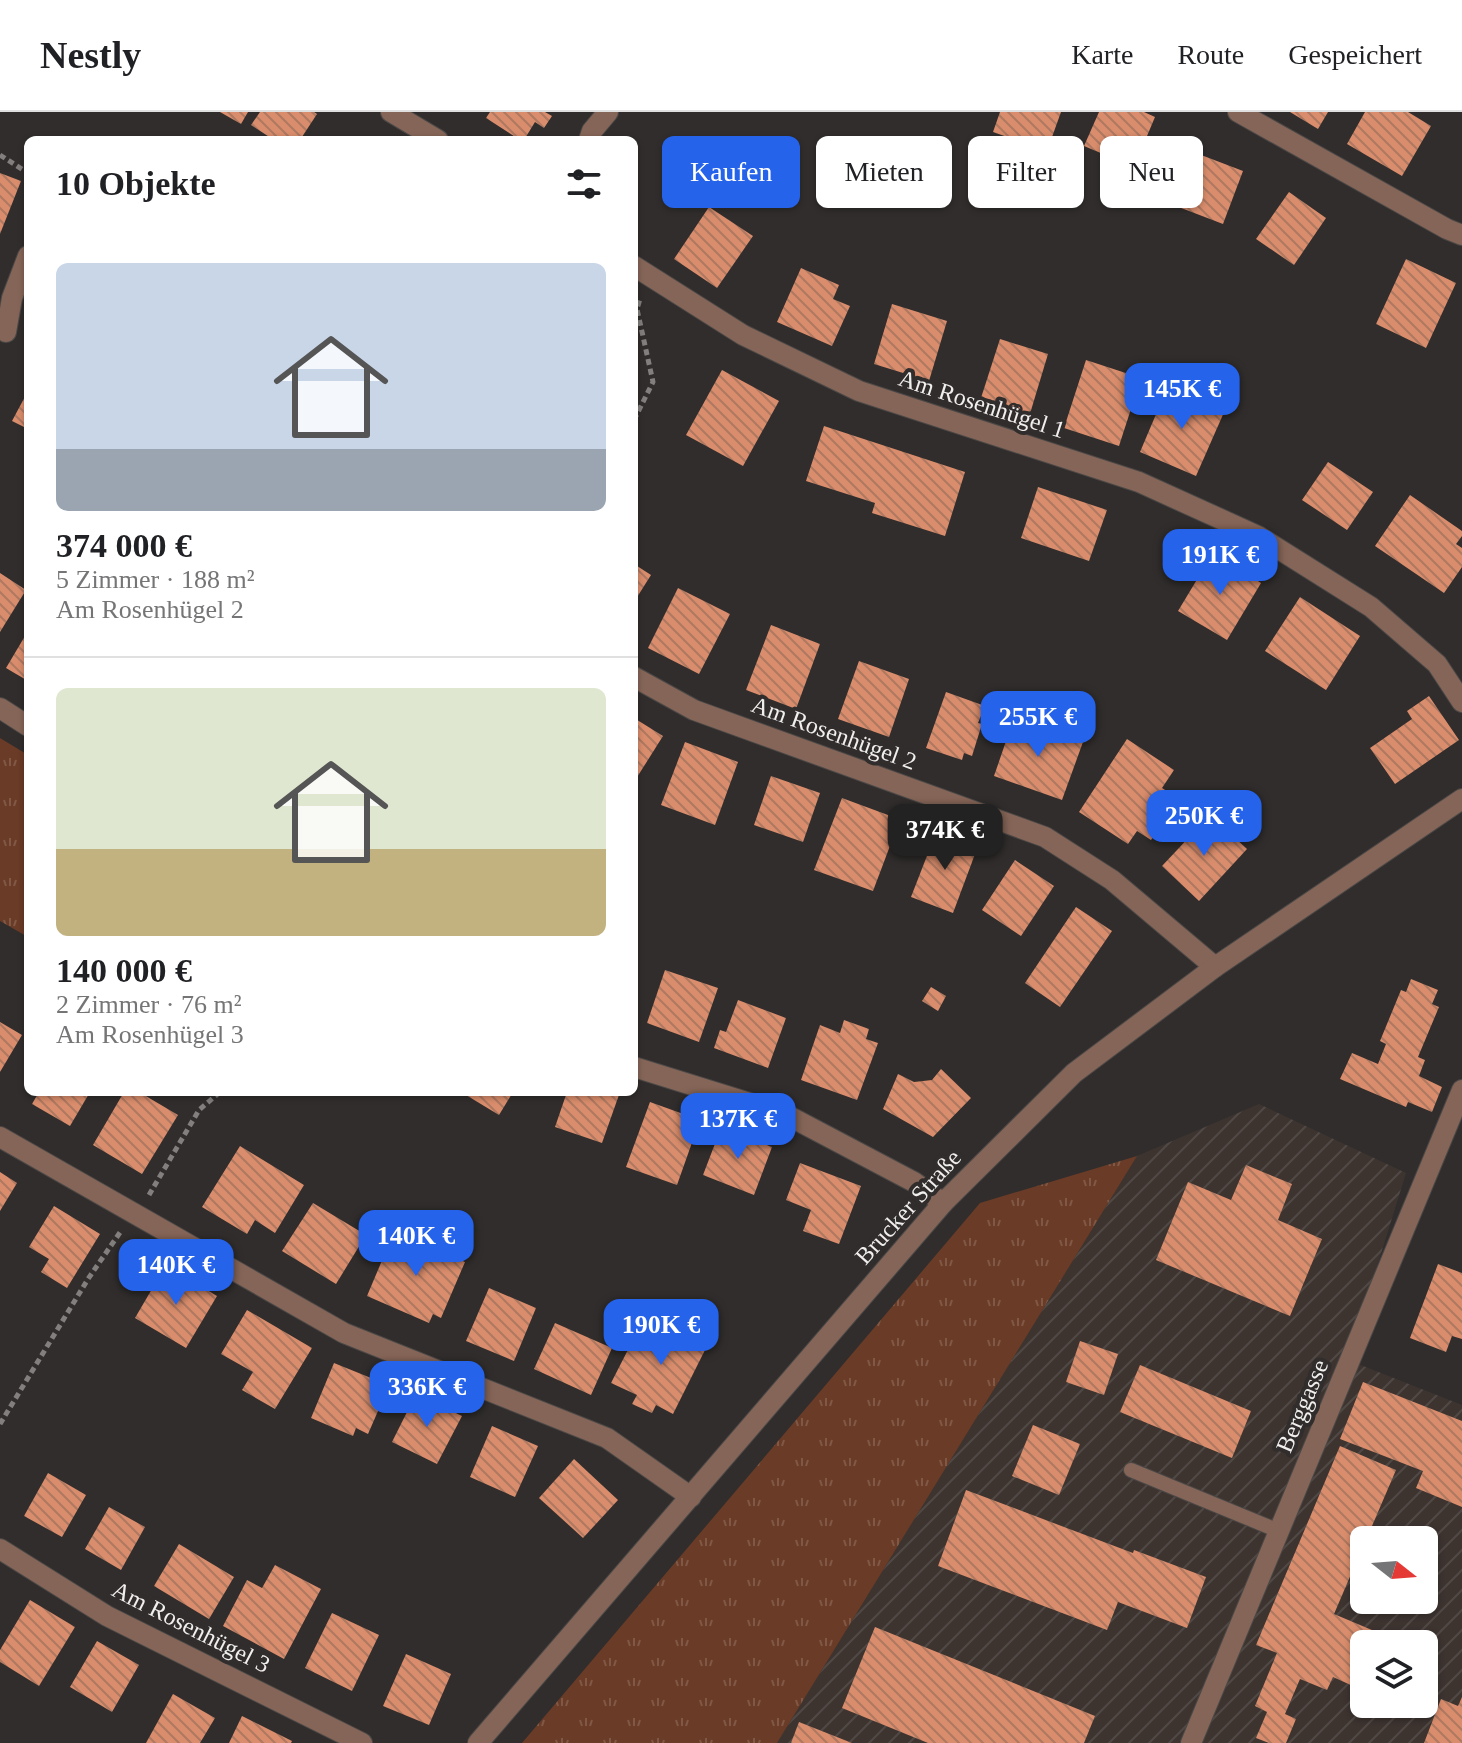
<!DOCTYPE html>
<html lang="de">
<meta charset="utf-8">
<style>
:root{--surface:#fff;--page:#f2f2f2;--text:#202124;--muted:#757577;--line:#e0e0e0;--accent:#2563eb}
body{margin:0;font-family:Georgia,serif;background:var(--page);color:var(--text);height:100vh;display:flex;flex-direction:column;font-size:30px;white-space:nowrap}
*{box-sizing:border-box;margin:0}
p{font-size:26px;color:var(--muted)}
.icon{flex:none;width:44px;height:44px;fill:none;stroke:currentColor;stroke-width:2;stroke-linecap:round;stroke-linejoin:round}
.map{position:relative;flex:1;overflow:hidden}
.sheet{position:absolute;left:24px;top:24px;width:614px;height:960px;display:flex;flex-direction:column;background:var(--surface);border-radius:12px;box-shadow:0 2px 6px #0004}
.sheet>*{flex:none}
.guide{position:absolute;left:662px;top:24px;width:680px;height:72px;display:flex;gap:16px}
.needle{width:52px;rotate:107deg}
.tools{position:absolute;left:1350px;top:1414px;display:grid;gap:16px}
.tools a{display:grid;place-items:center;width:88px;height:88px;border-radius:12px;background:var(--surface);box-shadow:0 2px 6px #0004;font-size:40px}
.price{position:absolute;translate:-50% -68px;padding:0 18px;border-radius:16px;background:var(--accent);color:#fff;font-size:26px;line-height:52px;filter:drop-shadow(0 2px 4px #0008)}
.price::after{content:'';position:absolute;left:50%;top:48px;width:24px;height:18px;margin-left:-12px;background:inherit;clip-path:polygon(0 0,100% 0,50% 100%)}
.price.selected{background:#222;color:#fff}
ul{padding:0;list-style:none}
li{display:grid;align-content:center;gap:16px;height:424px;padding:0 32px}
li+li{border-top:2px solid var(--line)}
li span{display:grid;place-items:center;height:248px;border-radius:12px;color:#555}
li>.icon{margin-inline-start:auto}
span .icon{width:144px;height:144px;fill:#fffc;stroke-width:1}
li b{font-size:34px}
h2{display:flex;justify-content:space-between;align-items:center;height:96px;padding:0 32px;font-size:34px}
.tag{padding:0 28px;border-radius:12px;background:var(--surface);box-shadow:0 2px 6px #0004;font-size:28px;line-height:72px}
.tag.selected{background:var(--accent);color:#fff}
header{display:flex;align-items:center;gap:48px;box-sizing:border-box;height:112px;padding:0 40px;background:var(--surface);border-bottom:2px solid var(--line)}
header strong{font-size:38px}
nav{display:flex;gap:44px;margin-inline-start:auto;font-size:28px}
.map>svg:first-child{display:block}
.industrial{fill:url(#industrial-furrows);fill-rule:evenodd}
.grass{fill:url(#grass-tufts)}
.building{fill:url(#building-back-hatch)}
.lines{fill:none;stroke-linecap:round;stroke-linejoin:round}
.service-casing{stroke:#4b4847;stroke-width:16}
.minor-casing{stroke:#4b4847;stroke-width:22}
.path{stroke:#827f7e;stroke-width:5;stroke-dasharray:6 4;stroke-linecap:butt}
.service{stroke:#856557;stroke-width:14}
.minor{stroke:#856557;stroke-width:20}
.labels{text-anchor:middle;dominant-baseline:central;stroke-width:8;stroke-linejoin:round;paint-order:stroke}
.street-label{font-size:24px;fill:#f1efee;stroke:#302d2c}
</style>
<header>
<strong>Nestly</strong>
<nav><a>Karte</a><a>Route</a><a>Gespeichert</a></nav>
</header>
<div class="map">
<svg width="1462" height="1631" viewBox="0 0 1462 1631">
<defs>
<pattern id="industrial-furrows" width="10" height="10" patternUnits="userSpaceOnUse" patternTransform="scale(2)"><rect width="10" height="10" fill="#3d3430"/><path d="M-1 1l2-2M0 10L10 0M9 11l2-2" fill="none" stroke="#504844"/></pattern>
<pattern id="grass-tufts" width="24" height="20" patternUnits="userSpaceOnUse" patternTransform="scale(2)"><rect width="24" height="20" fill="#6a3b26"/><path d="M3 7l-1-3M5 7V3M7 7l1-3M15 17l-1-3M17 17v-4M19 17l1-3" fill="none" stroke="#805846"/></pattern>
<pattern id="building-back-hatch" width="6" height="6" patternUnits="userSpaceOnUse" patternTransform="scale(2)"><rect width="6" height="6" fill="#d98d6c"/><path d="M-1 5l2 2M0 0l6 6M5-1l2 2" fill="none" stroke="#ae7861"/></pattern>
</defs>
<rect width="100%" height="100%" fill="#302d2c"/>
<path class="industrial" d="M 1259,992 L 1406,1061 L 1348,1248 L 1462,1293 L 1462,1631 L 777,1631 L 1137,1044 ZM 1364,1428 L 1424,1428 L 1424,1488 L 1364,1488 ZM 1364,1532 L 1424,1532 L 1424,1592 L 1364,1592 Z"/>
<g class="grass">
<path d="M 0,626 L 28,643 L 28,825 L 0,809 Z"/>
<path d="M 1137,1044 L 777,1631 L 522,1631 L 980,1091 Z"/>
</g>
<g class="building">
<path d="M 220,0 L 248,0 L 241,12 Z"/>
<path d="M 260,0 L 314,0 L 317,2 L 300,28 L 274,28 L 251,13 Z"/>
<path d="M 490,0 L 545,0 L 552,4 L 544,16 L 535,10 L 524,28 L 520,28 L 486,6 Z"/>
<path d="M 1000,0 L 1061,0 L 1047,39 L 993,20 Z"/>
<path d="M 1099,0 L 1144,0 L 1155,5 L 1134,55 L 1084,34 Z"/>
<path d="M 1290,0 L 1328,0 L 1318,17 Z"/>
<path d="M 1365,0 L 1408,0 L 1431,14 L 1402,64 L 1347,32 Z"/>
<path d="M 1196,41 L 1243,59 L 1223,112 L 1176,94 Z"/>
<path d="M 0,61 L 21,69 L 0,122 Z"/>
<path d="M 1289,80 L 1326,106 L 1294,153 L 1256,127 Z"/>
<path d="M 709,95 L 753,124 L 717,176 L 674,147 Z"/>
<path d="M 1406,147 L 1456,171 L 1426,236 L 1376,212 Z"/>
<path d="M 801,156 L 839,173 L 833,187 L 850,194 L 832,234 L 777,210 Z"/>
<path d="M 892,192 L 947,209 L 929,269 L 874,252 Z"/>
<path d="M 1000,227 L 1048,242 L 1029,305 L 980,289 Z"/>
<path d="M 1086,248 L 1141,266 L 1119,334 L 1064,316 Z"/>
<path d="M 722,258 L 779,289 L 743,354 L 686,323 Z"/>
<path d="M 1168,274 L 1225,298 L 1196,364 L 1140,340 Z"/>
<path d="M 28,279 L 28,317 L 12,309 Z"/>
<path d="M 824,314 L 965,360 L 945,424 L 872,401 L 875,391 L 806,369 Z"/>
<path d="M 1328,350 L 1373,380 L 1347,418 L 1302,388 Z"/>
<path d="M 1038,375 L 1107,398 L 1089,449 L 1021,426 Z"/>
<path d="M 1410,383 L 1462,419 L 1462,424 L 1456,432 L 1462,436 L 1462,455 L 1444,481 L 1375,434 Z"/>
<path d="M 1213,441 L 1261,471 L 1227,528 L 1178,499 Z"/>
<path d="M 634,452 L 651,463 L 634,490 Z"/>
<path d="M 0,461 L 26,478 L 0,520 Z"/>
<path d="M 678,476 L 730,502 L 699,562 L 648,536 Z"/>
<path d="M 1300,485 L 1360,524 L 1326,578 L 1265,539 Z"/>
<path d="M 771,513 L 820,532 L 796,597 L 746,578 Z"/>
<path d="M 28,519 L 28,569 L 6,556 Z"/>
<path d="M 859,549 L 909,567 L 889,625 L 838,607 Z"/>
<path d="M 946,580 L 985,594 L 978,611 L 982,612 L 972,644 L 964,641 L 962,648 L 926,636 Z"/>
<path d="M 1429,584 L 1459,628 L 1395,672 L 1370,636 L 1412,607 L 1407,599 Z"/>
<path d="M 634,606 L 663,624 L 634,670 Z"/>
<path d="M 1014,606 L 1083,630 L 1062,688 L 994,664 Z"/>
<path d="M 1127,627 L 1174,658 L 1162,676 L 1179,687 L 1151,728 L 1137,719 L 1128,732 L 1079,700 Z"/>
<path d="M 685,630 L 738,650 L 715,713 L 661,693 Z"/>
<path d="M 771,664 L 820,681 L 803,730 L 754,713 Z"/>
<path d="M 842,686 L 888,703 L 896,718 L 873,779 L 814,758 Z"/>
<path d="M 1210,703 L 1247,737 L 1199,789 L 1162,754 Z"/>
<path d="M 937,718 L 978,734 L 953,801 L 911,785 Z"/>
<path d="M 1015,748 L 1054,774 L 1021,824 L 982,798 Z"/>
<path d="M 1076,795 L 1112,819 L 1060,895 L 1025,871 Z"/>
<path d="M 665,858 L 718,876 L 699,930 L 647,911 Z"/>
<path d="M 1411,867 L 1438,878 L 1432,892 L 1439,895 L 1418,945 L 1425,948 L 1419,964 L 1442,975 L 1432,1000 L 1408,990 L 1406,995 L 1340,967 L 1352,941 L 1378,952 L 1386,932 L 1380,929 L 1401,878 L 1406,880 Z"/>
<path d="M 931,875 L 946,884 L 938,899 L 922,889 Z"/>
<path d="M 738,888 L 786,906 L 768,956 L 714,936 L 720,918 L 726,920 Z"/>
<path d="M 844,908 L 869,917 L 866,927 L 878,931 L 857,988 L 801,968 L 820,913 L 840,921 Z"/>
<path d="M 0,910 L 22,923 L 0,960 Z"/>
<path d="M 941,957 L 971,986 L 933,1025 L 883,997 L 898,962 L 914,970 L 932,968 Z"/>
<path d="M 39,980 L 90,980 L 70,1014 L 32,992 Z"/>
<path d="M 124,980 L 139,980 L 178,1003 L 142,1062 L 93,1033 Z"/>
<path d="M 461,980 L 513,980 L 499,1003 Z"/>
<path d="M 567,980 L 572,982 L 573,980 L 620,980 L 602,1031 L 555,1015 Z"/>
<path d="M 650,990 L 700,1008 L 677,1073 L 626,1055 Z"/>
<path d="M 721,1016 L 772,1035 L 754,1083 L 703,1063 Z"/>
<path d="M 240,1034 L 304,1073 L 275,1121 L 255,1108 L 247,1122 L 202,1095 Z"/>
<path d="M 800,1051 L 861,1074 L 839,1132 L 803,1119 L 811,1098 L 786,1088 Z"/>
<path d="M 1246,1053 L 1292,1072 L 1278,1108 L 1322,1127 L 1290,1204 L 1156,1148 L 1188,1070 L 1231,1088 Z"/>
<path d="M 0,1060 L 17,1071 L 0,1099 Z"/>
<path d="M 313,1091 L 366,1123 L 336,1172 L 282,1139 Z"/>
<path d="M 54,1094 L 100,1122 L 67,1176 L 41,1160 L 49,1147 L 29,1135 Z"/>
<path d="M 394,1120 L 465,1150 L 441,1206 L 433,1202 L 429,1211 L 367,1184 Z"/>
<path d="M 1438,1152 L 1462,1161 L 1462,1227 L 1452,1224 L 1446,1240 L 1410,1226 Z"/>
<path d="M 166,1153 L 217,1184 L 186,1236 L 135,1206 Z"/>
<path d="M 489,1176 L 536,1196 L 514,1249 L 466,1229 Z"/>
<path d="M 247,1198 L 312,1236 L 275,1297 L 242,1278 L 253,1260 L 221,1242 Z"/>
<path d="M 678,1209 L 697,1218 L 693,1225 L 708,1232 L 673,1302 L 656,1293 L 652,1301 L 632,1292 L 637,1283 L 611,1271 L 634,1226 L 650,1234 L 662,1210 L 674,1216 Z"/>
<path d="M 555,1211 L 612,1236 L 591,1283 L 534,1257 Z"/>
<path d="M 1080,1229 L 1118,1242 L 1104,1283 L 1066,1270 Z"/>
<path d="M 334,1251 L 376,1268 L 372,1278 L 385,1283 L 368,1322 L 356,1316 L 353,1324 L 311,1306 Z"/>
<path d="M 1140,1253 L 1251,1299 L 1232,1346 L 1120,1300 Z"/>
<path d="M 1363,1270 L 1462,1309 L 1462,1395 L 1416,1376 L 1423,1359 L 1340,1327 Z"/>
<path d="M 416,1282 L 462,1304 L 437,1352 L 392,1330 Z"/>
<path d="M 1033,1313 L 1080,1332 L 1059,1383 L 1012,1364 Z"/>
<path d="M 492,1314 L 538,1334 L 515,1385 L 470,1365 Z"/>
<path d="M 1340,1334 L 1396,1358 L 1366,1428 L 1364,1428 L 1364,1432 L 1334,1502 L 1405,1532 L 1364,1532 L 1364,1579 L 1333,1565 L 1327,1578 L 1300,1567 L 1285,1602 L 1296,1607 L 1286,1631 L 1269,1631 L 1256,1626 L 1267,1600 L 1255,1594 L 1277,1541 L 1256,1533 Z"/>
<path d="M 574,1347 L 618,1388 L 583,1426 L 539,1386 Z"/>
<path d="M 48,1361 L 86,1383 L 62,1425 L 24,1404 Z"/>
<path d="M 966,1378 L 1133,1441 L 1134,1438 L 1206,1465 L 1187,1516 L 1118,1490 L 1107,1518 L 938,1454 Z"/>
<path d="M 109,1395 L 145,1415 L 121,1458 L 85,1437 Z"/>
<path d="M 179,1432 L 234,1465 L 209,1507 L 154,1474 Z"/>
<path d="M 275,1453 L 321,1477 L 284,1547 L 223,1514 L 247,1468 L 262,1476 Z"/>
<path d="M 30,1488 L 75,1515 L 39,1574 L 0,1550 L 0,1538 Z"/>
<path d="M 332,1501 L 379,1523 L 352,1579 L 305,1556 Z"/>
<path d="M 875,1515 L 1095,1604 L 1084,1631 L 928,1631 L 842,1596 Z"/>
<path d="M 97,1529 L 139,1553 L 112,1600 L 70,1575 Z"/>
<path d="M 406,1542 L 451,1562 L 429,1613 L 383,1594 Z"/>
<path d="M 173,1582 L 215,1606 L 200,1631 L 146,1631 Z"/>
<path d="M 1462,1585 L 1462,1631 L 1424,1631 L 1441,1587 L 1458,1594 Z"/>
<path d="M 242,1604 L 292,1629 L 291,1631 L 229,1631 Z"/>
<path d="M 799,1610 L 852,1631 L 791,1631 Z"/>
</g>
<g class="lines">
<defs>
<path id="service" d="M 1131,1358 L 1279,1419"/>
<g id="minor">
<path d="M 391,0 L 438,28"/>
<path d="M 1238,0 L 1447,117 L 1462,123"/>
<path d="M 589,28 L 592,19 L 608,0"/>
<path d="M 634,154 L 743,223 L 859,279 L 1139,370 L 1258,424 L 1371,495 L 1437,552 L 1462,590"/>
<path d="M 6,220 L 12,186 L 28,144"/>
<path d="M 634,565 L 694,598 L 1045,725 L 1112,768 L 1215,855"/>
<path d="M 0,596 L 28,614"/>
<path d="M 634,955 L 785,1002 L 914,1070 L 943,1091"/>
<path d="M 0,1025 L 344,1221 L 607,1326 L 691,1385"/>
<path d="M 0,1437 L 107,1504 L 362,1631"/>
<path d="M 478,1631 L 943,1091 L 1074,961 L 1215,855 L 1462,687"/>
<path d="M 1191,1631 L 1462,978"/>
</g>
</defs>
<use href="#service" class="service-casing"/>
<use href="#minor" class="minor-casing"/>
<g class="path">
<path d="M 0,43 L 28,61"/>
<path d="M 634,308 L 653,270 L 637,197 L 640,187"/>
<path d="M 149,1083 L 199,998 L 220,980"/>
<path d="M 0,1312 L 88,1167 L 121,1119"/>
</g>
<use href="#service" class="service"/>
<use href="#minor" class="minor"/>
</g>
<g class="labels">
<g class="street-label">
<text transform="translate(982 292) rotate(18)">Am Rosenhügel 1</text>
<text transform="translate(834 621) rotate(20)">Am Rosenhügel 2</text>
<text transform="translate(908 1095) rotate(-48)">Brucker Straße</text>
<text transform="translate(1302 1294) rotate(-67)">Berggasse</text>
<text transform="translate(191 1515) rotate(27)">Am Rosenhügel 3</text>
</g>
</g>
</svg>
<div class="tools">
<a><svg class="needle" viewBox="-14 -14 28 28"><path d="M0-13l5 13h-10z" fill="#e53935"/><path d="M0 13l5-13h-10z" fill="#757577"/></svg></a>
<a><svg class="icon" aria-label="layers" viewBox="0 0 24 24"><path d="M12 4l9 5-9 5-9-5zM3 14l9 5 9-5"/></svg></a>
</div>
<b class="price" style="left:1182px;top:319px">145K €</b>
<b class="price" style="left:1220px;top:485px">191K €</b>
<b class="price" style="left:1038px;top:647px">255K €</b>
<b class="price" style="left:1204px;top:746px">250K €</b>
<b class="price selected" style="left:945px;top:760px">374K €</b>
<b class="price" style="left:738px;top:1049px">137K €</b>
<b class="price" style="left:416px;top:1166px">140K €</b>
<b class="price" style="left:176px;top:1195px">140K €</b>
<b class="price" style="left:661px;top:1255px">190K €</b>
<b class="price" style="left:427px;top:1317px">336K €</b>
<div class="guide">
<a class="tag selected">Kaufen</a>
<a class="tag">Mieten</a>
<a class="tag">Filter</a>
<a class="tag">Neu</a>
</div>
<section class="sheet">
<h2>10 Objekte<svg class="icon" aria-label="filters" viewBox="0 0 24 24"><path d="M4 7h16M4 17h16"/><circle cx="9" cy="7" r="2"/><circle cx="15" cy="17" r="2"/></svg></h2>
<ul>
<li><span style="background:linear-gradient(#c9d6e8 75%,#9aa5b1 0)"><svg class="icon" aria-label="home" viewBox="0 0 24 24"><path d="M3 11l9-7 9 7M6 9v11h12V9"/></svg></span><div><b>374 000 €</b><p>5 Zimmer · 188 m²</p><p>Am Rosenhügel 2</p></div></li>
<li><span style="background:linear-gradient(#dfe7d0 65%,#c2b280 0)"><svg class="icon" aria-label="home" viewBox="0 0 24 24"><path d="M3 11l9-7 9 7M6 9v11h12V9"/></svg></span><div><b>140 000 €</b><p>2 Zimmer · 76 m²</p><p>Am Rosenhügel 3</p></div></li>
</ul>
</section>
</div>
